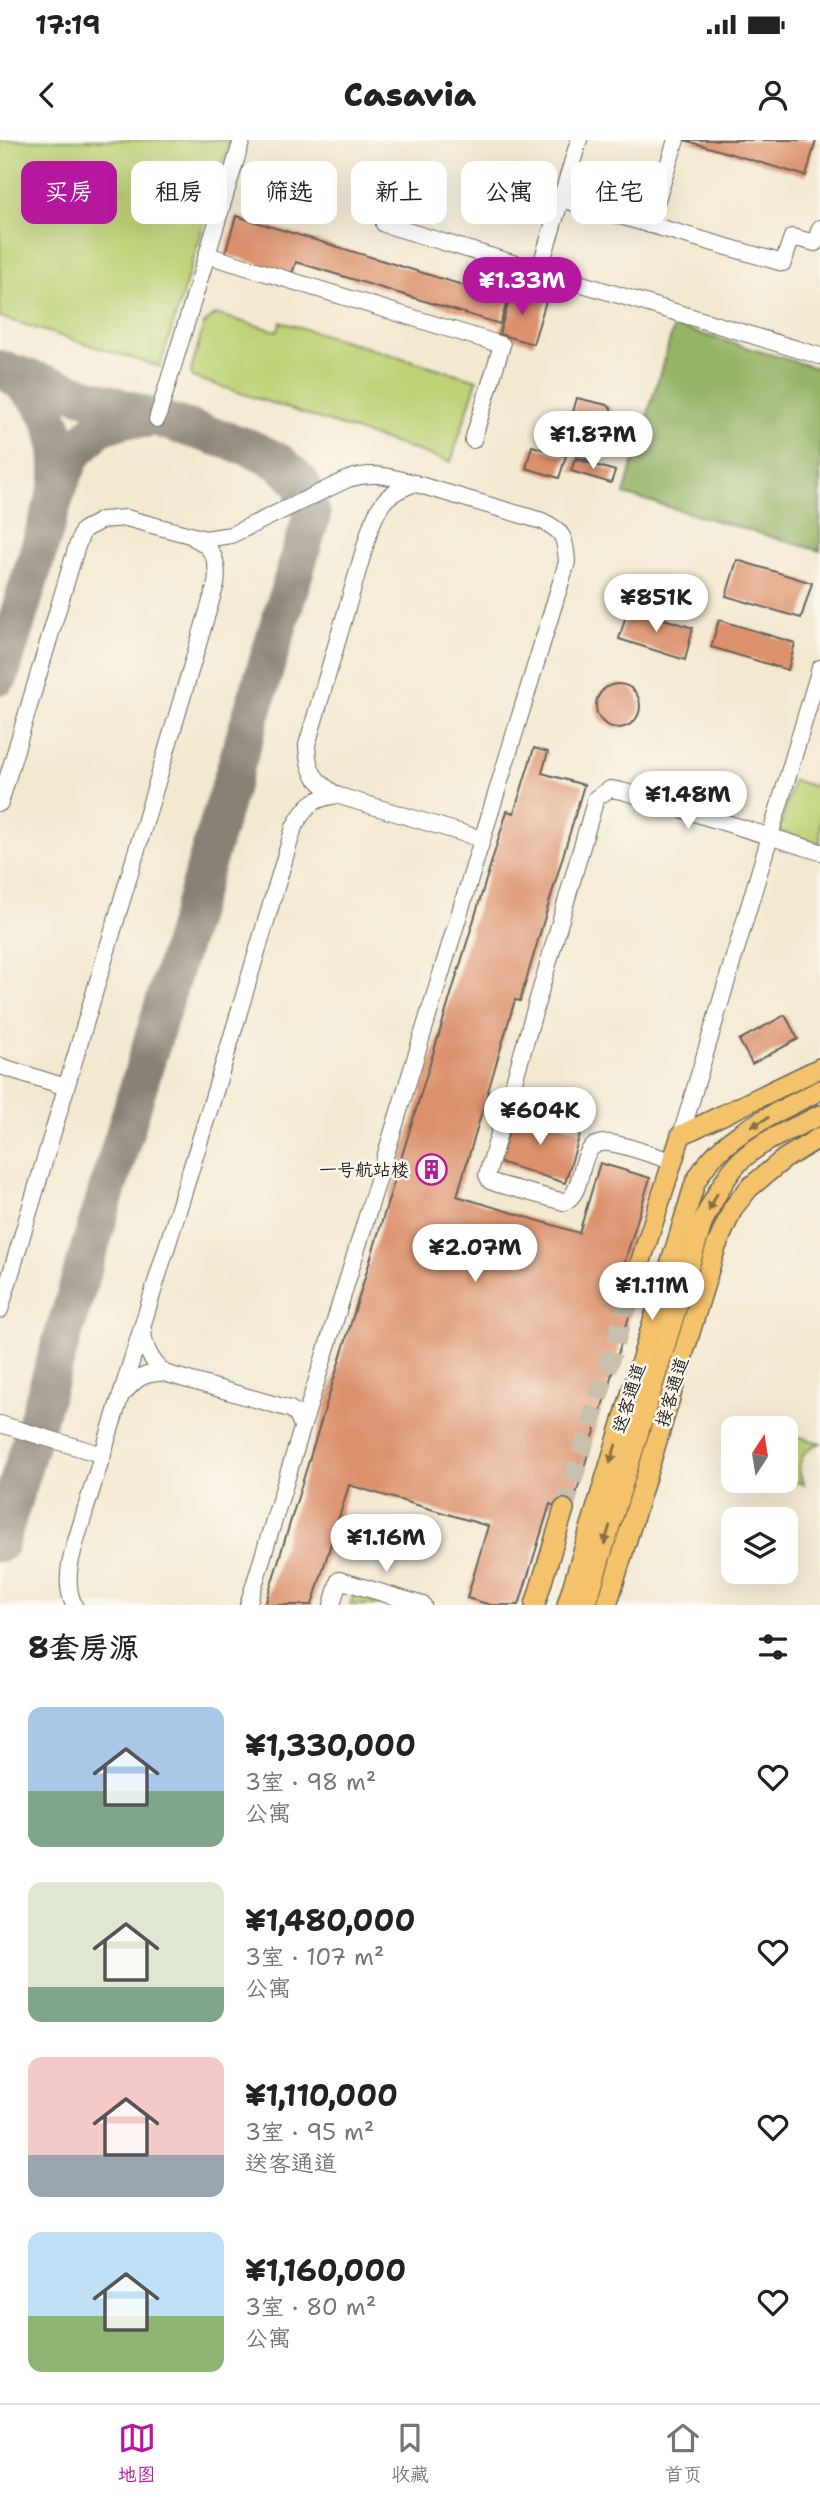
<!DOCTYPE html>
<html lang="zh">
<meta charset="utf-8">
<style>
:root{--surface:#fff;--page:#f2f2f2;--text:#222;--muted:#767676;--line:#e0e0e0;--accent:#b5179e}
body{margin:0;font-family:"Shantell Sans","LXGW WenKai TC",sans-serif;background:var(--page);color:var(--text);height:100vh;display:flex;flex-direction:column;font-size:26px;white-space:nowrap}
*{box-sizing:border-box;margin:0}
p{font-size:23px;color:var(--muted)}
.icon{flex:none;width:38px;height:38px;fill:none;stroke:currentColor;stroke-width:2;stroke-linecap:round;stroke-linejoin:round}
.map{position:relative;height:1465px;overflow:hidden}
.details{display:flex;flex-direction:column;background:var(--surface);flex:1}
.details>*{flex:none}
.top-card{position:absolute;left:21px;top:21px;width:779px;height:63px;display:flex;gap:14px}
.needle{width:46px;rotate:12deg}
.tools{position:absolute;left:721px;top:1276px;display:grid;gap:14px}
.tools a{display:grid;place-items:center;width:77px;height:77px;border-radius:14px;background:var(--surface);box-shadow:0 7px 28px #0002;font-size:35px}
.price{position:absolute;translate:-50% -60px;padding:0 16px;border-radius:24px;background:#fff;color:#222;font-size:23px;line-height:46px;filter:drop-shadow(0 2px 4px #0008)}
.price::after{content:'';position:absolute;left:50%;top:42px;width:21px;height:16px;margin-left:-10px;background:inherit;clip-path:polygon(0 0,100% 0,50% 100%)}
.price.selected{background:var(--accent);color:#fff}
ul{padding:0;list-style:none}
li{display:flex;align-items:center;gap:21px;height:175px;padding:0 28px}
li span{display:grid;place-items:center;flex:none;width:196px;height:140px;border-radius:14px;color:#555}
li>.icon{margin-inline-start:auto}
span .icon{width:84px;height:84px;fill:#fffc;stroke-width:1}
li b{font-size:30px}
h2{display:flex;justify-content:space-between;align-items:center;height:84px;padding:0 28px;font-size:30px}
.chip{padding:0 24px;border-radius:14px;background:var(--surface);box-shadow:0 7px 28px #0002;font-size:24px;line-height:63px}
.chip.selected{background:var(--accent);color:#fff}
.status{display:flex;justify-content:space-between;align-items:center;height:49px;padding:0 35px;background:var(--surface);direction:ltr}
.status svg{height:19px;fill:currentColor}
header{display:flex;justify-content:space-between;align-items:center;height:91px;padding:0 28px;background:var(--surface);font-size:32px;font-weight:800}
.tabs{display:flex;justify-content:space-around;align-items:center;height:98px;border-top:2px solid var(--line);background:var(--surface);font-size:19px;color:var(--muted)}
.tabs a{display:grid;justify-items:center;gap:4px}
.tabs .selected{color:var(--accent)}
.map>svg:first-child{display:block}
.green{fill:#bdd276;stroke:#6c7749;stroke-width:2}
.forest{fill:#96b467;stroke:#596842;stroke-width:2}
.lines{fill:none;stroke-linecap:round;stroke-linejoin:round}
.taxiway{stroke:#888276;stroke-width:38}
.building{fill:#dc906c}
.major-tunnel{stroke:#c8c0ad;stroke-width:19;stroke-dasharray:19 10;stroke-linecap:butt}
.minor-casing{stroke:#67645b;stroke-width:18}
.major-casing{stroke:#67645b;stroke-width:22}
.minor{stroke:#fff;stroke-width:16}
.major{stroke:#f3c26a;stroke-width:19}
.oneway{fill:#886f43}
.labels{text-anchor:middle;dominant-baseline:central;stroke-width:5;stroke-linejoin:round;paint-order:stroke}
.poi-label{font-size:18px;fill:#1c1c1c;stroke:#fbf7ec;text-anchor:end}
.street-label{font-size:18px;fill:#1c1c1c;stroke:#fbf7ec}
</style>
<div class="status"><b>17:19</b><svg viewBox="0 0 49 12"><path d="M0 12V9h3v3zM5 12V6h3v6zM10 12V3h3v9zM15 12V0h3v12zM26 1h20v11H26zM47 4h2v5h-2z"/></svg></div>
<header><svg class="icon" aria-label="back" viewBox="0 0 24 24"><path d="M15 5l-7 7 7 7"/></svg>Casavia<svg class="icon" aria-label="person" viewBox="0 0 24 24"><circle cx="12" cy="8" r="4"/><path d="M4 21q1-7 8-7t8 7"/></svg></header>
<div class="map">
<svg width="820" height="1465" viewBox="0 0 820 1465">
<rect width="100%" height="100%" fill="#fbf7ec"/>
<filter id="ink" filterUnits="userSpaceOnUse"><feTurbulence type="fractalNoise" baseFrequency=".0143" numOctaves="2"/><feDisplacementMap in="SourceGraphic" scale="14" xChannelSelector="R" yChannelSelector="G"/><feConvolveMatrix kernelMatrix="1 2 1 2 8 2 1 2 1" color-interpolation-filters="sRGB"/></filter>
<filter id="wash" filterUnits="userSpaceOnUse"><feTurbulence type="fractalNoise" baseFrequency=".00686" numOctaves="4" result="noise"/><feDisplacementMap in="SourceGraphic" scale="28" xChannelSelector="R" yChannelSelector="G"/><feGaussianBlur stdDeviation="1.57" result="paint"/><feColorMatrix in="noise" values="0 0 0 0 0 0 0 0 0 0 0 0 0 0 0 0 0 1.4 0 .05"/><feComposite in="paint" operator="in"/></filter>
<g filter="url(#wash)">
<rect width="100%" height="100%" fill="#f3e9d1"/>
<g class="green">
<path d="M 0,0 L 230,0 L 160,227 L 0,177 Z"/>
<path d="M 215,174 L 277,191 L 281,182 L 477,240 L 451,322 L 192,237 L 191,231 L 204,184 Z"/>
<path d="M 793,640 L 820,648 L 820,704 L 779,691 Z"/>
<path d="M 786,1293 L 820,1303 C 801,1310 794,1327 804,1344 L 786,1339 Z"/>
<path d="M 354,1454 L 389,1465 L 350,1465 Z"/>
</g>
<path class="forest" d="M 674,186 L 820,229 L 820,411 L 624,354 Z"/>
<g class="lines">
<g class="taxiway">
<path d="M 0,229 L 248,307 L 279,322 L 301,342 L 312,375 L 0,1403"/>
<path d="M 13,236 C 54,266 61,296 59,345"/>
<path d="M 0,536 L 58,347 L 73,314 L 98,288 L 126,278 L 146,279"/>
</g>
</g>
<g id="blocks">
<g class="building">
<path d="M 684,0 L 816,0 L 806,36 Z"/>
<path d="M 614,52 L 624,55 L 619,71 L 609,67 Z"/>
<path d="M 236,76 L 492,154 L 499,129 L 510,132 L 503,154 L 509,156 L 500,184 L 296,122 L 292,134 L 225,114 Z"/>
<path d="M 512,151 L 546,161 L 533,204 L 499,194 Z"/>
<path d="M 577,258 L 607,265 L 611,268 L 611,272 L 596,323 L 576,317 L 587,283 L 571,279 Z"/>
<path d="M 532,306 L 566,316 L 559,338 L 526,328 Z"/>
<path d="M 575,319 L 615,331 L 611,343 L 571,331 Z"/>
<path d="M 737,420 L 812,443 L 801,478 L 726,456 Z"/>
<path d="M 628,468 L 693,488 L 685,520 L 619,499 Z"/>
<path d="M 719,480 L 795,503 L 788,530 L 711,507 Z"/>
<circle cx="618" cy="566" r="22"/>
<path d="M 534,608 L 548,612 L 542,633 L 584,645 L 520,861 L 515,860 L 457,1056 L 579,1093 L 600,1023 L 650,1038 L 618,1144 L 637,1150 L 571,1371 L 550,1364 L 519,1465 L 491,1465 L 467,1458 L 488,1386 L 349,1345 L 312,1465 L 265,1465 L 507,671 L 514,673 Z"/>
<path d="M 785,875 L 798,899 L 752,924 L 739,900 Z"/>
<path d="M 516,970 L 581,991 L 565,1043 L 499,1022 Z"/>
</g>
</g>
</g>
<g filter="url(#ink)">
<use href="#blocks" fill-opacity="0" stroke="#67645b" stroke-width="2"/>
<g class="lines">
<path class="major-tunnel" d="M 564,1369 L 632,1149"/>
<defs>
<g id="minor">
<path d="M 561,59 L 783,123 L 792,97 L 815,103 L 820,88"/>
<path d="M 384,84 L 820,216"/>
<path d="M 649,85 L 676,0"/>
<path d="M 207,115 L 502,205 L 473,300"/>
<path d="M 539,131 L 579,0"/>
<path d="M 157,279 L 242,0"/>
<path d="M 415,343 C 387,354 382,359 371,386 L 307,605 C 308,632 314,640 336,655 L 482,699"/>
<path d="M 0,663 L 76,409 L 83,390 L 102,380 L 126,378 L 205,399 L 231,395 L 348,339 C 369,332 385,335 406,341 L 542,381 C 564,391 565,398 567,422 L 248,1465"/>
<path d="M 0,926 L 66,947"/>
<path d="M 681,995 L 820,528"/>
<path d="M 673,1021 C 652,1016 631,1006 610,1003 C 573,998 589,1052 564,1062 L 498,1044 L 490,1041 L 487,1035 L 596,658 L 610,649 L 622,651 L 820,712"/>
<path d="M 0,1170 L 216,444 C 219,423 214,407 194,398"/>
<path d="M 143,1189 C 144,1209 151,1220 164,1233"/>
<path d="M 125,1252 C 136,1238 146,1232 164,1233 L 290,1269 L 297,1274 L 302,1286"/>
<path d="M 0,1284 L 103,1315"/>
<path d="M 74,1465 C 60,1436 77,1401 85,1371 L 226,916 L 294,687 C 306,666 311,659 336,655"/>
<path d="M 332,1465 L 339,1440 L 423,1465"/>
</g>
<g id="major">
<path d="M 632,1149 L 681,995 L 820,928"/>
<path d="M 535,1465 L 564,1369"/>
<path d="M 567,1465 L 695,1043 C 720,994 774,975 820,950"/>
<path d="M 586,1465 L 703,1081 C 712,1063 720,1045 733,1029 C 753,1003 792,990 820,975"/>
<path d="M 607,1465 L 716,1107 L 733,1068 L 749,1048 L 784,1019 L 820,997"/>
</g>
</defs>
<use href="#minor" class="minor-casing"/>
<use href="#major" class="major-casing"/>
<use href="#minor" class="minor"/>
<use href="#major" class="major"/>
</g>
<defs><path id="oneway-solid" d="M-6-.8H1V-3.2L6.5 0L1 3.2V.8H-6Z" transform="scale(1.75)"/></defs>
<g class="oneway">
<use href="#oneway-solid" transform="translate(760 982) rotate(152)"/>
<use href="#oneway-solid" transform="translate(713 1062) rotate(116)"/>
<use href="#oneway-solid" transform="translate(613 1314) rotate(107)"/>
<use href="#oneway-solid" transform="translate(607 1395) rotate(107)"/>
</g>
</g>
<defs>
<symbol id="building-ring" viewBox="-11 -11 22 22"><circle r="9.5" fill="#fbf7ec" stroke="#b5179e" stroke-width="1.5"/><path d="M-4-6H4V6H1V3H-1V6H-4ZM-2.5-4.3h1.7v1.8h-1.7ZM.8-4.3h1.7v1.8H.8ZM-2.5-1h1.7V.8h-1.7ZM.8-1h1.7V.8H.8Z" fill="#b5179e"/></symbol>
</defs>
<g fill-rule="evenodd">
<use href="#building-ring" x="414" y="1012" width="35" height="35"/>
</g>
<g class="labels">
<g class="poi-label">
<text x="409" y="1030">一号航站楼</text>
</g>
<g class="street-label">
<text transform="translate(672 1252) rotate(-73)">接客通道</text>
<text transform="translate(629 1258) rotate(-73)">送客通道</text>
</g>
</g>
</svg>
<div class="tools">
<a><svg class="needle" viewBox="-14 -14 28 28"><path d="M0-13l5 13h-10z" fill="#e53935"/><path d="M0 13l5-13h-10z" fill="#767676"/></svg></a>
<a><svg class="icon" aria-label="layers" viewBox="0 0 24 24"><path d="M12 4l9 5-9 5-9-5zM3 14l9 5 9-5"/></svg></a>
</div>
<b class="price selected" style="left:522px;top:177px">¥1.33M</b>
<b class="price" style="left:593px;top:331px">¥1.87M</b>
<b class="price" style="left:656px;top:494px">¥851K</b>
<b class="price" style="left:688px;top:691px">¥1.48M</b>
<b class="price" style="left:540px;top:1007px">¥604K</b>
<b class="price" style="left:475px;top:1144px">¥2.07M</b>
<b class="price" style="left:652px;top:1182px">¥1.11M</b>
<b class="price" style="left:386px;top:1434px">¥1.16M</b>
<div class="top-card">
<a class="chip selected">买房</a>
<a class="chip">租房</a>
<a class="chip">筛选</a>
<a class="chip">新上</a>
<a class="chip">公寓</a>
<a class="chip">住宅</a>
</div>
</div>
<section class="details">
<h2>8套房源<svg class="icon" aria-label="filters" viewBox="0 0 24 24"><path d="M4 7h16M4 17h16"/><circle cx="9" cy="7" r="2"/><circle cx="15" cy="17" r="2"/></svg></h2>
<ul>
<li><span style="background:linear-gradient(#a9c7e8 60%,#7fa58c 0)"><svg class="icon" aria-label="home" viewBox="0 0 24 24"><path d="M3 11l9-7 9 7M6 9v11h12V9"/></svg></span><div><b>¥1,330,000</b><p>3室 · 98 m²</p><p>公寓</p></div><svg class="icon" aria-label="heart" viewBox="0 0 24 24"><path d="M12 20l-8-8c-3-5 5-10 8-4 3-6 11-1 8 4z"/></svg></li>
<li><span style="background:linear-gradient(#dfe7d0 75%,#7fa58c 0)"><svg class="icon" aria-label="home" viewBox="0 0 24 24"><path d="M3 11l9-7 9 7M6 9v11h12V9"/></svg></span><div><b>¥1,480,000</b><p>3室 · 107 m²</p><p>公寓</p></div><svg class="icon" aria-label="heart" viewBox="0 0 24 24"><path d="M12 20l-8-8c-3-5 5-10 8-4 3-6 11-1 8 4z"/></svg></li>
<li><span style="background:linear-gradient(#f6c9c9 70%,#9aa5b1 0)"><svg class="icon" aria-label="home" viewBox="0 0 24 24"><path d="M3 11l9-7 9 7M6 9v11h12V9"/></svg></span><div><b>¥1,110,000</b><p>3室 · 95 m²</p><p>送客通道</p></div><svg class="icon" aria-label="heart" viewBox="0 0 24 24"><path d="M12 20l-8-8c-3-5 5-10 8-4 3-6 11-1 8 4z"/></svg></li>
<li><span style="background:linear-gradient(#bfe0f5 60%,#8fb573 0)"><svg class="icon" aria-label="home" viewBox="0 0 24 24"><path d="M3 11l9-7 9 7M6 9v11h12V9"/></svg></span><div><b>¥1,160,000</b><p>3室 · 80 m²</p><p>公寓</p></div><svg class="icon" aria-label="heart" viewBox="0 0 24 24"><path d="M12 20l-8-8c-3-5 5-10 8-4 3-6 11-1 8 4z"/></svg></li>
</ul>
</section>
<nav class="tabs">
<a class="selected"><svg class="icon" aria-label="map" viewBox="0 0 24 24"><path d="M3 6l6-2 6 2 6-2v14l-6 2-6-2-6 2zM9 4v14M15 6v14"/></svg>地图</a>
<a><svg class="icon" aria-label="saved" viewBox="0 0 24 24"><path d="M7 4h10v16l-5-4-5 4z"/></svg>收藏</a>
<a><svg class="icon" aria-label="home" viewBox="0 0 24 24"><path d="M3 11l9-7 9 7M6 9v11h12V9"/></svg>首页</a>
</nav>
